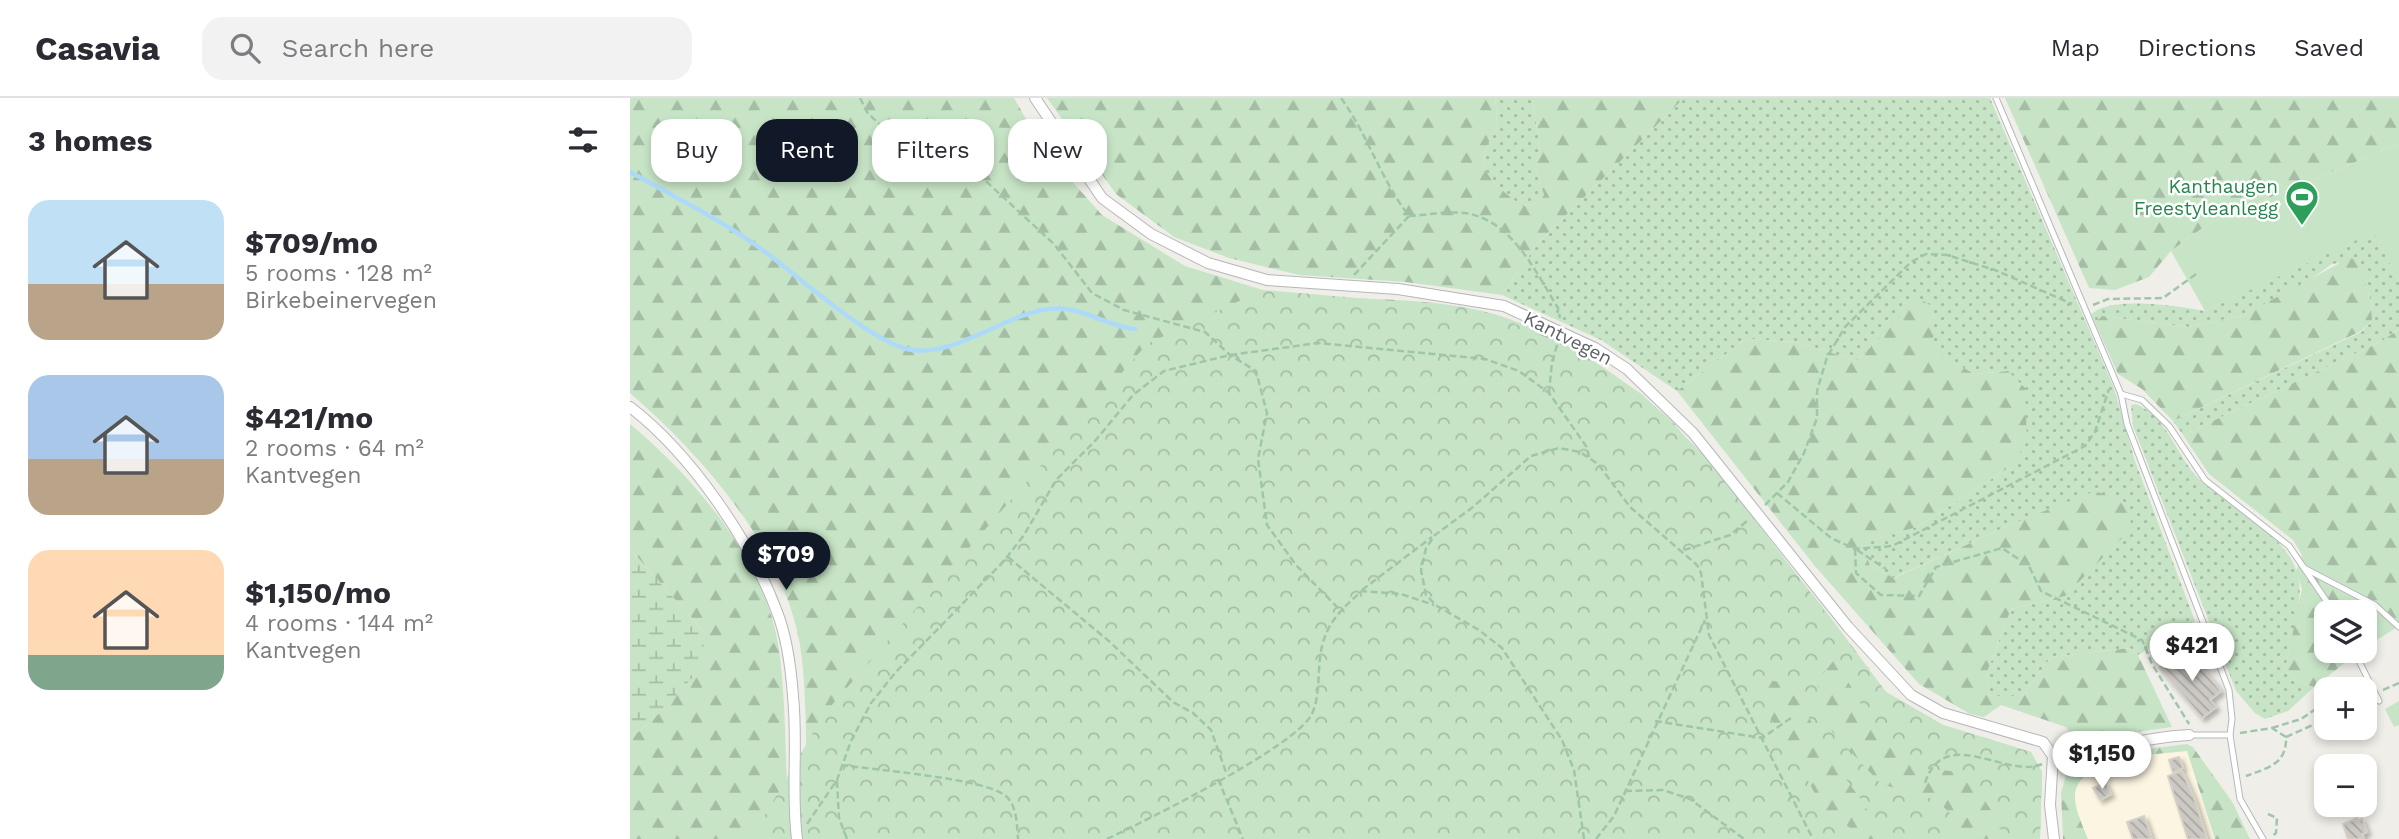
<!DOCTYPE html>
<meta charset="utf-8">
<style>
:root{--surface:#fff;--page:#f2f2f3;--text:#2b2b33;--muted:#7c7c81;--line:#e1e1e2;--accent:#111827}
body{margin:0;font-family:"Work Sans",sans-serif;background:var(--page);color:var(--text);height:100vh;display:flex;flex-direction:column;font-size:26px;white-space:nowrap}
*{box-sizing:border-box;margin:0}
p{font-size:23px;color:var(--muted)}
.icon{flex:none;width:38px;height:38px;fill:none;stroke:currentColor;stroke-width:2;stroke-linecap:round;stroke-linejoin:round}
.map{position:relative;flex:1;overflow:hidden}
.panel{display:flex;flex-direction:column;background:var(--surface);width:630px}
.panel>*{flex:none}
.banner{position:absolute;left:21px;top:21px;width:665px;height:63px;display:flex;gap:14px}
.fabs{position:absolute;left:1684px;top:502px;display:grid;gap:14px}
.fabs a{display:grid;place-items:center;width:63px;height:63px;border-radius:14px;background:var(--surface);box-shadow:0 4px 10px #0003;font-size:35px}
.price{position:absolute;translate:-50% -60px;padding:0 16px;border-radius:24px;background:#fff;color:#222;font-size:23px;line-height:46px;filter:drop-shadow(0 2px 4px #0008)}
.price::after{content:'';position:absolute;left:50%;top:42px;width:21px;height:16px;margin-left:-10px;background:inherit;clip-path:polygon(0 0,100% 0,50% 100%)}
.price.on{background:var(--accent);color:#fff}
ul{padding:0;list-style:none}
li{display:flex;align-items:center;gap:21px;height:175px;padding:0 28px}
li span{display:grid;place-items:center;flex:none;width:196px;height:140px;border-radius:21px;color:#555}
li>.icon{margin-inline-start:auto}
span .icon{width:84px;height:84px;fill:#fffc;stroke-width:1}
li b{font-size:30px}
h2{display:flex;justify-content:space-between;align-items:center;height:84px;padding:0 28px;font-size:30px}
.pill{padding:0 24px;border-radius:21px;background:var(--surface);box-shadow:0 4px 10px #0003;font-size:24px;line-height:63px}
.pill.on{background:var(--accent);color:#fff}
header{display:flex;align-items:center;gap:42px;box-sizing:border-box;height:98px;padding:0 35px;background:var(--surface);border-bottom:2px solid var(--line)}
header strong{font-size:33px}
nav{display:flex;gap:38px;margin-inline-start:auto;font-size:24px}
.search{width:490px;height:63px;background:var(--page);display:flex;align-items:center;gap:18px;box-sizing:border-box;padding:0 24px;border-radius:21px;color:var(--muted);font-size:26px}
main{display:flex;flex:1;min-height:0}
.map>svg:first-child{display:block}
.commercial{fill:#fcf5e1}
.grass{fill:url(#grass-dots)}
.forest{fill:url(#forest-firs)}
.wetland{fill:url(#wetland-marsh)}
.park{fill:url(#park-crowns)}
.pitch{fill:#c7e5c6}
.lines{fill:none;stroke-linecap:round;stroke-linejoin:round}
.stream{stroke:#aedaf9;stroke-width:4.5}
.building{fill:url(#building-back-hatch);stroke:#d4d0c6;stroke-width:2;filter:url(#shadow)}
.lane-casing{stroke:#b5b7bb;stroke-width:7}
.street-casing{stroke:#b5b7bb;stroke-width:12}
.path{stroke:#a0c6aa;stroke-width:2.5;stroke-dasharray:7 3.5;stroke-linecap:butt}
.lane{stroke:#fff;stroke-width:5}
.street{stroke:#fff;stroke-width:10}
.labels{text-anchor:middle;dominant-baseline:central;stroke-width:5;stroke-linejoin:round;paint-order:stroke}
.leisure-label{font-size:19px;fill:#27864d;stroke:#fff;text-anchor:end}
.street-label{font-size:19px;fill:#5f6267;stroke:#fff}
</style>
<header>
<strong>Casavia</strong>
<div class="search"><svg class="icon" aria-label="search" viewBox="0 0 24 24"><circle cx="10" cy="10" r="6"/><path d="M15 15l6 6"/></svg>Search here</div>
<nav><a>Map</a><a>Directions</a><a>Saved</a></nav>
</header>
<main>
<section class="panel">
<h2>3 homes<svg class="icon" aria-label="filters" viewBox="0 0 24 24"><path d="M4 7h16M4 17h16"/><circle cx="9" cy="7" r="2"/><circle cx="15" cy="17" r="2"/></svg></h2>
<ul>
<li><span style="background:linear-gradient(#bfe0f5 60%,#b9a48a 0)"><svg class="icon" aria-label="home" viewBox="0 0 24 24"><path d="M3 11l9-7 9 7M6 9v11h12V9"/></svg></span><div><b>$709/mo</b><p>5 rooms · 128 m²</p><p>Birkebeinervegen</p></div></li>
<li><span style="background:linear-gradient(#a9c7e8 60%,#b9a48a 0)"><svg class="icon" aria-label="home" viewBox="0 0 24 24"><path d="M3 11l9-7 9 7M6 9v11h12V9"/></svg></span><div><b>$421/mo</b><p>2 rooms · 64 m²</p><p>Kantvegen</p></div></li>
<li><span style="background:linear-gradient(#ffd9b3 75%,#7fa58c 0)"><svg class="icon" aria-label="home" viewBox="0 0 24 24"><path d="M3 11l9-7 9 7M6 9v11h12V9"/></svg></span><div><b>$1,150/mo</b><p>4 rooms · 144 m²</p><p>Kantvegen</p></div></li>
</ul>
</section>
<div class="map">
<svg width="1769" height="741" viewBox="0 0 1769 741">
<defs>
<pattern id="grass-dots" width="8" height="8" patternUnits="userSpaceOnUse" patternTransform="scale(1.75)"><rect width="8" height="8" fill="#c7e5c6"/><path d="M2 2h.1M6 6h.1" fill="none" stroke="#a5bda5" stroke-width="1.8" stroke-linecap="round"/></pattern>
<pattern id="forest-firs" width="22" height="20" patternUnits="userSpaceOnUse" patternTransform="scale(1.75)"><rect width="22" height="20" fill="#c7e5c6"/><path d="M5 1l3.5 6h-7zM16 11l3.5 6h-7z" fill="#a5bda5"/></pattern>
<pattern id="wetland-marsh" width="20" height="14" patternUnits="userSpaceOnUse" patternTransform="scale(1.75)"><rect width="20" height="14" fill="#c7e5c6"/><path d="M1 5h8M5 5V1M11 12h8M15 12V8" fill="none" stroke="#a5bda5"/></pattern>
<pattern id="park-crowns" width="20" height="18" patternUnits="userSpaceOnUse" patternTransform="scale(1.75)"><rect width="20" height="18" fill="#c7e5c6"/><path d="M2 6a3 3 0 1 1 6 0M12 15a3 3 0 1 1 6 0" fill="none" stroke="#a5bda5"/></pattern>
<pattern id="building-back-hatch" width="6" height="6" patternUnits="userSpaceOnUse" patternTransform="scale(1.75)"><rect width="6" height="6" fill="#ccc9c4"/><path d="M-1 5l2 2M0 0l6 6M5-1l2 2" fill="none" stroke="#a9a7a3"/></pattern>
<filter id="shadow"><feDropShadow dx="3.5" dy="3.5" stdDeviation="2" flood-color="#0004"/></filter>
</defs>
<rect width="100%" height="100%" fill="#f0eee8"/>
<path class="commercial" d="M 1557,653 L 1585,741 L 1458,741 L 1443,706 L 1447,685 L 1456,674 L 1481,662 L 1489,666 L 1503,658 Z"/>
<g class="grass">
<path d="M 865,0 L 902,0 L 910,49 L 905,68 L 914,97 L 908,105 L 892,108 C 880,99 848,76 854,58 C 863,28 870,36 865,0 Z"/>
<path d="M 1054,0 L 1360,0 L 1484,290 L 1505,363 L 1565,523 L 1508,557 L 1500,550 L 1421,559 L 1392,598 L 1360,599 L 1357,574 L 1381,511 L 1435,498 L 1384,425 L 1263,480 L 1240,468 L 1231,445 L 1287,429 L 1380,369 L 1378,273 L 1344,276 L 1302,251 L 1304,210 L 1289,201 L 1227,263 L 1167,244 L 1116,241 L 1047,293 L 971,242 L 872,197 L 908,145 Z"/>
<path d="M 1744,133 L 1769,183 L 1769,231 L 1752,243 L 1553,337 L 1543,323 L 1731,234 L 1742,223 L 1741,204 L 1729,162 L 1702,166 L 1677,184 L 1614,217 L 1559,229 L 1472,218 L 1465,225 L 1461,217 C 1477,197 1551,208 1575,213 Z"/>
<path d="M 1506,306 C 1537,319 1546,356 1567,379 C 1580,393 1599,402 1614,414 C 1688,471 1673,490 1655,572 L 1666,583 L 1684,589 L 1658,613 L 1635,621 L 1625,615 L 1606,593 L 1503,328 L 1501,307 Z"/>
</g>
<g class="forest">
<path d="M 0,0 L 384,0 L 414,52 L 472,117 L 555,168 L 633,192 L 657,196 C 715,202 775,199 833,209 C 911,222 984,272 1042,323 L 1192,508 L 1256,594 L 1313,627 L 1401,654 L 1412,674 L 1410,741 L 179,741 C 175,682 178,619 172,561 C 161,458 75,360 0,295 Z"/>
<path d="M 417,0 L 865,0 C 870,37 863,28 854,58 C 848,76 880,99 893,108 L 908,105 L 914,97 L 905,68 L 910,49 L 902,0 L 1054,0 L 908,145 L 872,197 L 776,184 L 669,177 L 599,160 L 544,139 L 486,96 Z"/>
<path d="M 1375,0 L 1769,0 L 1769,46 L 1581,124 L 1541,153 L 1519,179 L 1485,192 L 1459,190 Z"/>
<path d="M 1719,160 L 1729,161 L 1741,204 L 1742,223 L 1731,233 L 1543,323 L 1512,291 L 1488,276 L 1465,225 L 1472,218 L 1559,229 L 1614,217 Z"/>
<path d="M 1289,200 L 1304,210 L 1303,251 L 1344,276 L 1378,273 L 1395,290 L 1397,344 L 1380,369 L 1287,429 L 1232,445 L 1240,468 L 1264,480 L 1384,425 L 1465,393 L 1497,405 L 1502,430 L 1435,498 L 1381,511 L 1357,574 L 1360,598 L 1392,598 L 1421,559 L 1500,550 L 1508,557 L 1542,629 L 1444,643 L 1436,629 L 1371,607 L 1354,619 L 1340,616 L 1289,586 L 1184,467 L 1047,293 L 1116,241 L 1167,244 L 1227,263 Z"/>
<path d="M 1769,231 L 1769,528 L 1734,550 L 1734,514 L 1696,514 L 1696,553 L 1730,553 L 1684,589 L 1666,583 L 1655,572 L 1672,491 L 1666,473 L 1672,457 L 1663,442 L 1579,376 L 1553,337 L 1752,243 Z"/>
<path d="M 0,326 C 68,383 140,468 150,559 C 157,619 155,681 160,741 L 0,741 L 0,640 L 21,624 L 74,534 L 0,451 Z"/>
<path d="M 1557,646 L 1563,649 L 1603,705 L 1620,741 L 1585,741 L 1557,653 L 1504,658 L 1489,667 L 1481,662 C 1435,684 1440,698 1458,741 L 1433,741 L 1431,695 L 1436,677 L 1501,653 Z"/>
</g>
<path class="wetland" d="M 0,451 L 74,534 L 73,568 L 21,624 L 0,640 Z"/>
<path class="park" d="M 633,192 L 833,209 L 865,217 L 951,255 L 1013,297 L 1081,364 L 1256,594 L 1313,627 L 1401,654 L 1412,674 L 1410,741 L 1373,741 L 1369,724 L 1341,682 L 1321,673 L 1287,670 L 1252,643 L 1205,561 L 1187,583 L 1195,626 L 1251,686 L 1306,702 L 1319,714 L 1334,741 L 1275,741 L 1243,724 L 1233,704 L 1196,655 L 1175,611 L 1153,585 L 1139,582 L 1134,598 L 1137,616 L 1158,645 L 1193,711 L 1236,741 L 121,741 L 194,616 L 517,246 Z"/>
<g class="pitch">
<path d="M 1769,46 L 1769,183 L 1744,134 L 1575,213 L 1541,153 L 1581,124 Z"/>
<path d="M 1769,603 L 1769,627 L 1764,629 L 1755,611 Z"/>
</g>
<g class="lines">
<path class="stream" d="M 0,74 C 42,97 85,119 124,146 C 164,173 234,240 277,251 C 322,262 374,216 419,211 C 451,207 475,228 505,231"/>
</g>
<g class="building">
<path d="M 1549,553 L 1557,562 L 1562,558 L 1591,593 L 1580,602 L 1586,609 L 1572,620 L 1529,570 Z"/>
<path d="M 1549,659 L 1553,670 L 1543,674 L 1539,662 Z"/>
<path d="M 1552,673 L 1564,700 L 1577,741 L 1558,741 L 1538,678 Z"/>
<path d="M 1475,685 L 1481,696 L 1470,702 L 1463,690 Z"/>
<path d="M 1514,718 L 1522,741 L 1503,741 L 1497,724 Z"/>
<path d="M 1727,720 L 1728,723 L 1732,721 L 1737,734 L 1732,736 L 1734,741 L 1718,741 L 1713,726 Z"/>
</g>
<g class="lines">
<defs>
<g id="lane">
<path d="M 1366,0 L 1491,296 L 1497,326 L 1599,592 L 1602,621 L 1600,637"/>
<path d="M 1491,296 L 1512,302 L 1539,328 L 1575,382 L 1659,448 L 1704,514"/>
<path d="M 1674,470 L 1745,507 L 1769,529"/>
<path d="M 1724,553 L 1749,603"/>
<path d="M 1559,637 L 1600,637 L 1610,701 L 1633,741"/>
</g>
<g id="street">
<path d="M 405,0 L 472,100 L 521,136 L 578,165 L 637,182 L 768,191 L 874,208 L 965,250 L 997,271 L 1063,335 L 1218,529 L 1281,597 L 1313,615 L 1413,644 L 1423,658 L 1420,707 L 1424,741"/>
<path d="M 0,309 C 60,355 121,443 147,514 C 157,539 161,571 163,598 C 168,646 161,693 167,741"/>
<path d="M 1423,658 C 1470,654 1512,639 1559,637"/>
</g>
</defs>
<use href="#lane" class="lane-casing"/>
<use href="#street" class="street-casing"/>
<g class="path">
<path d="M 230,0 L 237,14 L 267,44 L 286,53 L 323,60 L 347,75 L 424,146 L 462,195 L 494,212 L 575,234 L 600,257 L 626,273 L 637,315 L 628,361 L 637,427 L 666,467 L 710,512"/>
<path d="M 711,0 C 738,37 751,82 779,118 C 797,117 817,113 835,115 C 882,122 905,173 928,210 L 930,220"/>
<path d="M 724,177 L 779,118"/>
<path d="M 1463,207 L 1478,201 L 1533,200 L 1569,174"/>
<path d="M 919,295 L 922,264 L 928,244"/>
<path d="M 1147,395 L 1201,440 L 1225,451 L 1262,448 L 1455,348 L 1465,334 L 1479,291"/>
<path d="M 1135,407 L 1158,384 L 1174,355 L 1187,320 L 1187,293 L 1197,259 L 1215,229 L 1281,164 L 1296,156 L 1317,157 L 1365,172 L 1442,206"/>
<path d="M 1225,451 L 1226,475 L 1251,497 L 1289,498 L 1306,469 L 1372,450 L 1399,468 L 1411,493 L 1512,542 L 1522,566 L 1559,626"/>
<path d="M 1054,452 L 1100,437 L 1117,423"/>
<path d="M 1227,452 L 1256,471"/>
<path d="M 378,459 L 480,544 L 543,604 L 563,615 L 581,632 L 597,677"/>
<path d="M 732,492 L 802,439"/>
<path d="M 1718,592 L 1732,589"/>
<path d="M 1753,592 L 1769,585"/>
<path d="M 1025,623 L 1132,640 L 1164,618"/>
<path d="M 1642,630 L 1671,621 L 1696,604"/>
<path d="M 1610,635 L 1642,630 L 1656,639 C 1657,666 1638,670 1616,678"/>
<path d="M 1656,639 L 1696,621"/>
<path d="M 211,667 C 246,672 348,680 373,696 C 387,704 387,727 388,741"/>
<path d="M 588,681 L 613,741"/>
<path d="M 207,683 L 209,720 L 217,741"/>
<path d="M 1295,685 C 1314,625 1378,682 1412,666"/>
<path d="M 995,693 L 1033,692 L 1060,701 L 1114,741"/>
<path d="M 1638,716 L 1647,720 L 1646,735 L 1641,739"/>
<path d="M 177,726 L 207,682 L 221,643 L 241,605 L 265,575 L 373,464 L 394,437 L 426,382 L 465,343 L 503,297 L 534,273 L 600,257 L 688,245 L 855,261 L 889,273 L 919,295 L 956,348 L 959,359"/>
<path d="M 477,741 C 517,722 665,649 682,616 C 688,602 688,588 689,574 C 690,534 703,518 732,493 L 771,496 L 804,507"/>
<path d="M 954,741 L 944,672 L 932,642 L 872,550 L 849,532 L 807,508 L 796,497 L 791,472 L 796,450 L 805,437 L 843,409 L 901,358 L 929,350 L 950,354 L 968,366 L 1000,409 L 1067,467 L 1071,475 L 1079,537 L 1183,741"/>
<path d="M 966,741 L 984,718 L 1075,522"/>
</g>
<use href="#lane" class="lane"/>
<use href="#street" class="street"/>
</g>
<defs>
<symbol id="stadium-pin" viewBox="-11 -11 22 30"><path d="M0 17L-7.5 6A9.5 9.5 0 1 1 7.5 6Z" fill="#2e9e5b" stroke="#fff"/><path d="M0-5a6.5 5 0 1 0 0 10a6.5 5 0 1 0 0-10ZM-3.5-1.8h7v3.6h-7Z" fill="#fff"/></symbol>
</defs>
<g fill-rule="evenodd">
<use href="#stadium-pin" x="1653" y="80" width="38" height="52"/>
</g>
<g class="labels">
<g class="leisure-label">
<text x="1648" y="88">Kanthaugen<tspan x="1648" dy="22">Freestyleanlegg</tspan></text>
</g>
<g class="street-label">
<text transform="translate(938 240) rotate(27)">Kantvegen</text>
</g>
</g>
</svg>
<div class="fabs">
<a><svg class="icon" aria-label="layers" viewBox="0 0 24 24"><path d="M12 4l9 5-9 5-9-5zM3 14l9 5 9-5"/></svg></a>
<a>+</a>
<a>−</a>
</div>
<b class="price on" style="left:156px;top:494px">$709</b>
<b class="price" style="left:1562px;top:585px">$421</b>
<b class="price" style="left:1472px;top:693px">$1,150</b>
<div class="banner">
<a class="pill">Buy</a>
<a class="pill on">Rent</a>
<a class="pill">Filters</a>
<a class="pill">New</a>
</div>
</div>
</main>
